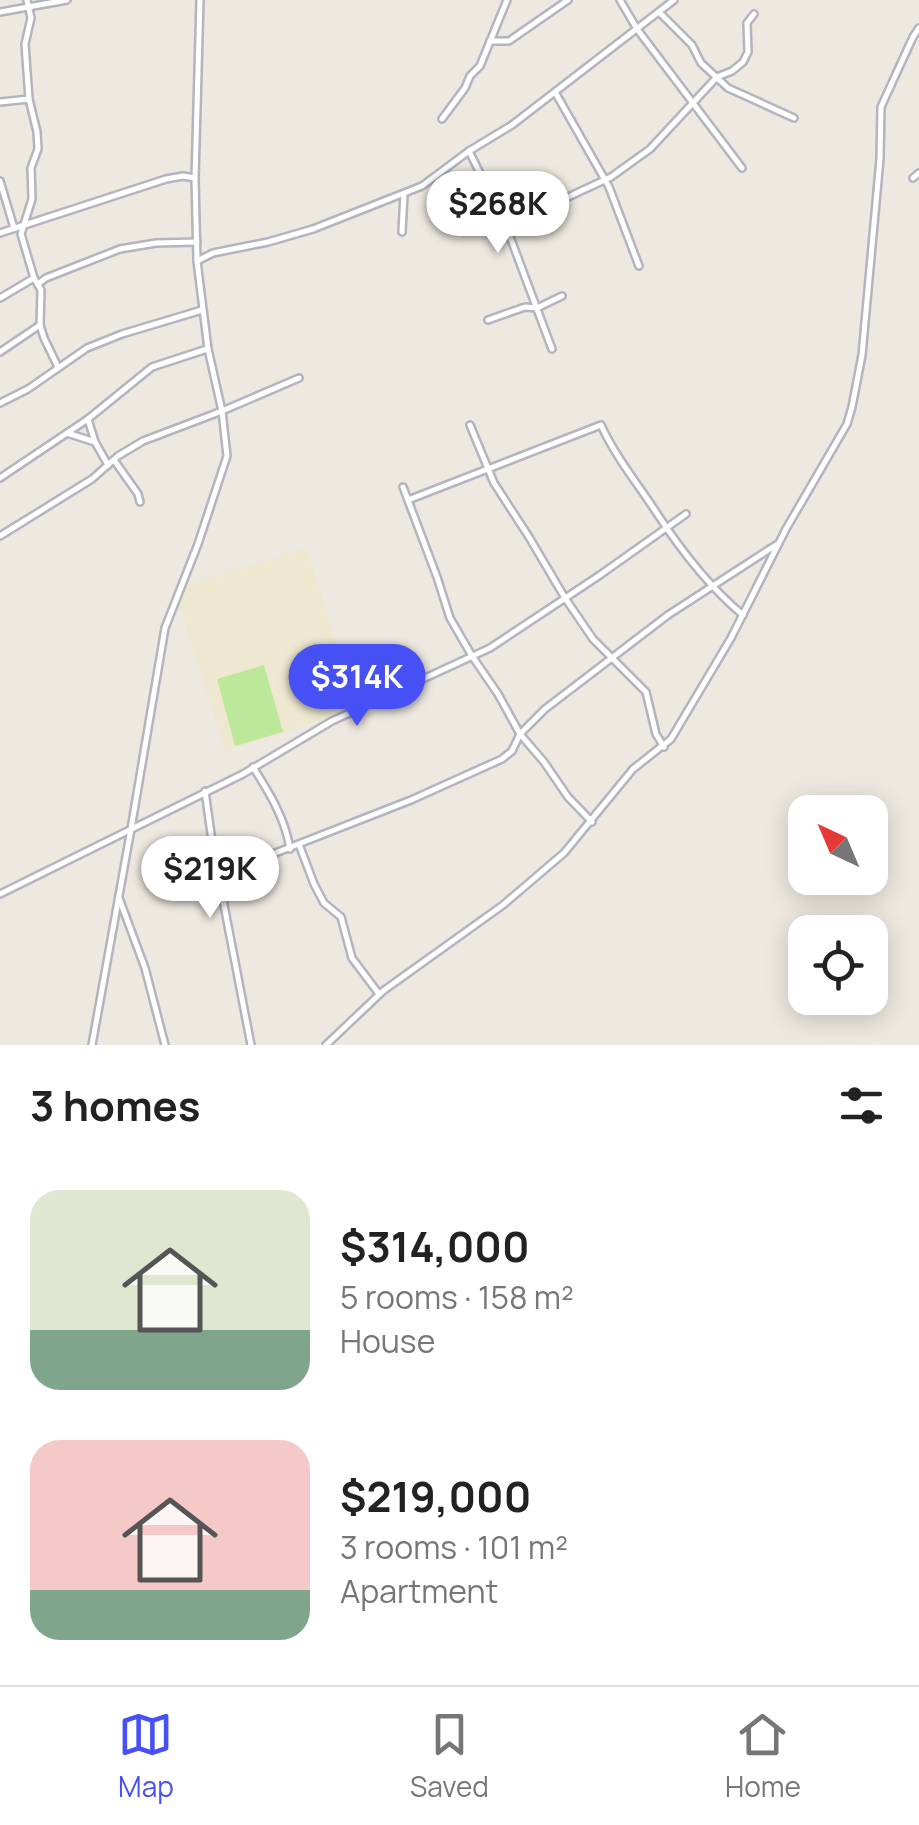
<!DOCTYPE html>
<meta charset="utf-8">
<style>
:root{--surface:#fff;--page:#f6f6f6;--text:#222;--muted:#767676;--line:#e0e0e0;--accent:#4750f4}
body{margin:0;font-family:Manrope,sans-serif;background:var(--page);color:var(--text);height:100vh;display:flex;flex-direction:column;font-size:38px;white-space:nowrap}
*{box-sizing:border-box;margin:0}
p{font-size:32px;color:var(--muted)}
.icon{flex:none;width:55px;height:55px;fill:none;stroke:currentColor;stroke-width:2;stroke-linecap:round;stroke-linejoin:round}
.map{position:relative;height:1045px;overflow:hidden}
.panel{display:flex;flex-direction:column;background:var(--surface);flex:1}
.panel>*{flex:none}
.needle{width:65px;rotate:316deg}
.fabs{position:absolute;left:788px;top:795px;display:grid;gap:20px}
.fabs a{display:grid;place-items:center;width:100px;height:100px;border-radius:20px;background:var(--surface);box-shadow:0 5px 25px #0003;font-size:50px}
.price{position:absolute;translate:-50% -85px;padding:0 22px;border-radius:35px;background:#fff;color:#222;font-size:32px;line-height:65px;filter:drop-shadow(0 2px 5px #0008)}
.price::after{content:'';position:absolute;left:50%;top:60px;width:30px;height:22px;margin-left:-15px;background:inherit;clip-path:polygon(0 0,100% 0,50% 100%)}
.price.on{background:var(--accent);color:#fff}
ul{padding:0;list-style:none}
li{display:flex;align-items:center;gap:30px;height:250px;padding:0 30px}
li span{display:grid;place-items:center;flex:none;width:280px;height:200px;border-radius:30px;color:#555}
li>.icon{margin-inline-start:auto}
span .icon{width:120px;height:120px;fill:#fffc;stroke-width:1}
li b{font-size:42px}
h2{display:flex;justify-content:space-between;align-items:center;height:120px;padding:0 30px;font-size:42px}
.tabs{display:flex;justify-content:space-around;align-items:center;height:140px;border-top:2px solid var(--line);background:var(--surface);font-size:28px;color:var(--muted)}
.tabs a{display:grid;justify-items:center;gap:5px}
.tabs .on{color:var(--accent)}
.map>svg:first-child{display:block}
.education{fill:#eee8d0}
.pitch{fill:#bde89b}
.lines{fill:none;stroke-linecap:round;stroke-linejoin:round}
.minor-casing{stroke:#b3b4bf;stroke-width:10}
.minor{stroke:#fff;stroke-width:5}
</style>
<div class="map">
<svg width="919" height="1045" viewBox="0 0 919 1045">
<rect width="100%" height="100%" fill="#eee9e0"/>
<path class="education" d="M 307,548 L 357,709 L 225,751 L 174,590 Z"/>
<path class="pitch" d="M 264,665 L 283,732 L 235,746 L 217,679 Z"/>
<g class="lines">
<defs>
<g id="minor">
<path d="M 27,0 L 31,18 L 25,44 L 29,99 L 37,132 L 38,149 L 31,168 L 32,199 L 21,234 L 34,278 L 41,290 L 40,325 L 44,338 L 58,367"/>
<path d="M 620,0 L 637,29 L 742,168"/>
<path d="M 0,12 L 67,0"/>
<path d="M 659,12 L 692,45 L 701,63 L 728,88 L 794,118"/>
<path d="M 490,41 L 509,41 L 568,0"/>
<path d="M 555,92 L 609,187 L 639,266"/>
<path d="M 0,102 L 29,99"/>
<path d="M 442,119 L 465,88 L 470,76 L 480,66 L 507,0"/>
<path d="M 469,151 L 506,226 L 552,349"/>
<path d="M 913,178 L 919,173"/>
<path d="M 0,181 L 14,228"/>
<path d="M 506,226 L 611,177 L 650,149 L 717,77 L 732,71 L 743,62 L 748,52 L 747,23 L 754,14"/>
<path d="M 402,232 L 404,194"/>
<path d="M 0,233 L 166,179 L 183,176 L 195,178"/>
<path d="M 197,261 L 213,253 L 268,242 L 313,229 L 422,186 L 469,151 L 512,125 L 674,0"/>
<path d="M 38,284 L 46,278 L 120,249 L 156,243 L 197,242"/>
<path d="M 0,298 L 34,278"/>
<path d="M 488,320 L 525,307 L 537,308 L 562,296"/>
<path d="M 0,352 L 40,325"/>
<path d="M 0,403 L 28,389 L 87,348 L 122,334 L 202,310"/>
<path d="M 88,419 L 95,442 L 108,465"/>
<path d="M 470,425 L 494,483 L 529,537 L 565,598 L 593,639 L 646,692 L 656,734 L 664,747"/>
<path d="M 67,433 L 95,442"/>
<path d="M 114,460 L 138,494 L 140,502"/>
<path d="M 0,478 L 88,419 L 152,367 L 207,349"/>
<path d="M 403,487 L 437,577 L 450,618 L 472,656 L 498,694 L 520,734 L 544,762 L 568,797 L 592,822"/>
<path d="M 408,500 L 601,425 C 615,456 637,483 656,512 C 680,549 708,586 743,615"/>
<path d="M 0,536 L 92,479 L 118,456 L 143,441 L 222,411 L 299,378"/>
<path d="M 253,767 C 270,794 285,818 290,849"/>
<path d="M 205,791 L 213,848 L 251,1045"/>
<path d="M 300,847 L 314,884 L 324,903 L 341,917 L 352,958 L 379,994"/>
<path d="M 219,875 L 411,800 L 502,759 L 512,751 L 520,734 L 545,709 L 668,615 L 776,545"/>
<path d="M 0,894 L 243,774 L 332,721 L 490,648 L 600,575 L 686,514"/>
<path d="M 119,898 L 145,968 L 165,1045"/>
<path d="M 92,1045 L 131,829 L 165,628 L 198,544 L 227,456 L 222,411 L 208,349 L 197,261 L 195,178 L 200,0"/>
<path d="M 326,1045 L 383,991 L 503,905 L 564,853 L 633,769 L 671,739 L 731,638 L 786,529 L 847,424 L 852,407 L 862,355 L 880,159 L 881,107 L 913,37 L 919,28"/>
</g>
</defs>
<use href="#minor" class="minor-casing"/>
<use href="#minor" class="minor"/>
</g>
</svg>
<div class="fabs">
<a><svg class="needle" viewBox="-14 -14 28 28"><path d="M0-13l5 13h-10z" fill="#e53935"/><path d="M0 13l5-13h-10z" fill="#767676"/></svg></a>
<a><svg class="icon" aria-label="locate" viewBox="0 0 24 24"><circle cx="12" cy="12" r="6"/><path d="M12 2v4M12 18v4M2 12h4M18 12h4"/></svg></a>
</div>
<b class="price" style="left:498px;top:256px">$268K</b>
<b class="price on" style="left:357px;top:729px">$314K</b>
<b class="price" style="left:210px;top:921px">$219K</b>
</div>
<section class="panel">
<h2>3 homes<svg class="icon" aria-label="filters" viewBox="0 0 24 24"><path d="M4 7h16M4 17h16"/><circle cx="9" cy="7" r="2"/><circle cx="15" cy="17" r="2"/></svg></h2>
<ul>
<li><span style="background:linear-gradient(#dfe7d0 70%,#7fa58c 0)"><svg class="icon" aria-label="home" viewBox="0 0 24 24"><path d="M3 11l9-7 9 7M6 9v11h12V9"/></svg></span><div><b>$314,000</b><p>5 rooms · 158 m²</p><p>House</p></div></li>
<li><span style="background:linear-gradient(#f6c9c9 75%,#7fa58c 0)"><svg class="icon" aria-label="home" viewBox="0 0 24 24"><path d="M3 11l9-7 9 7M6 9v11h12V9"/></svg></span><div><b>$219,000</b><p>3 rooms · 101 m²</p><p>Apartment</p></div></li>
</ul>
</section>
<nav class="tabs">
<a class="on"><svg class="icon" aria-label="map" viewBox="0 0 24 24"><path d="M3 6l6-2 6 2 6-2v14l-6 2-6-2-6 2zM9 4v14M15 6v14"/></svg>Map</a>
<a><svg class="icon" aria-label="saved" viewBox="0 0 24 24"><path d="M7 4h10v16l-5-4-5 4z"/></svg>Saved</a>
<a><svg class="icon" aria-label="home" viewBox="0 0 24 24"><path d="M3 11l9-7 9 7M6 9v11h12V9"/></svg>Home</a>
</nav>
